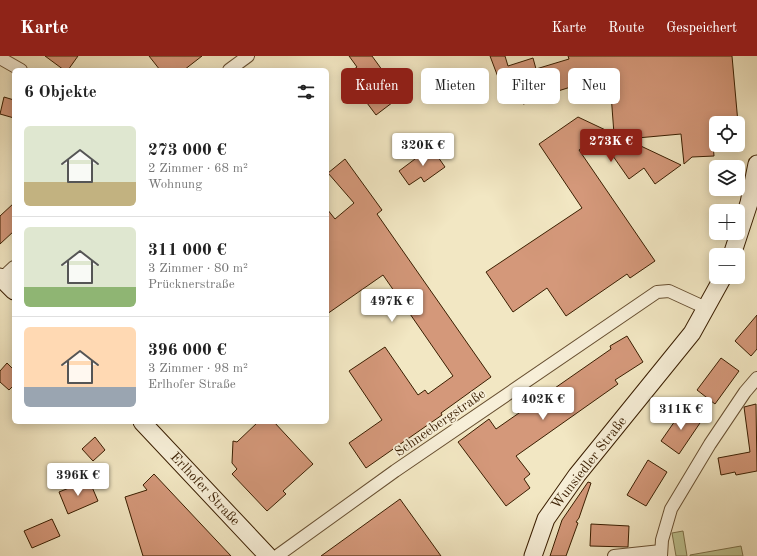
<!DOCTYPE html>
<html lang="de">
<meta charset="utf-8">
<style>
:root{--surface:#fff;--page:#f2f2f2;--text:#222;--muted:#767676;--line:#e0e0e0;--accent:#8f2418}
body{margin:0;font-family:"Old Standard TT",serif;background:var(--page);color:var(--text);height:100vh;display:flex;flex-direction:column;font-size:15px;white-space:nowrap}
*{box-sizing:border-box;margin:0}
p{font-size:13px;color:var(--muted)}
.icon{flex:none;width:22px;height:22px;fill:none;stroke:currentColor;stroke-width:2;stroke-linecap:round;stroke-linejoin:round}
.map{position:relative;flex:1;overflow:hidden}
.details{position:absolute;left:12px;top:12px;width:317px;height:356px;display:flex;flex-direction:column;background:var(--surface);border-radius:6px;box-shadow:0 2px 10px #0003}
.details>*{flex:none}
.hud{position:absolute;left:341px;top:12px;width:356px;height:36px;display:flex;gap:8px}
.fabs{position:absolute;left:709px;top:60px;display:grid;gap:8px}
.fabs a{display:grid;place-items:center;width:36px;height:36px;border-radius:6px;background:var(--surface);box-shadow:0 2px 10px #0003;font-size:20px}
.price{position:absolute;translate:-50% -34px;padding:0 9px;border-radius:4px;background:#fff;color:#222;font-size:13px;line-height:26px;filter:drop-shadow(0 1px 2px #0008)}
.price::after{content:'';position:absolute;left:50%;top:24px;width:12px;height:9px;margin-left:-6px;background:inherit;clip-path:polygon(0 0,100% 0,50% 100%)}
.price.active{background:var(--accent);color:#fff}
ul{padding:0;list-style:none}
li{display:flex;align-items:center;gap:12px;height:100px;padding:0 12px}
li+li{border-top:1px solid var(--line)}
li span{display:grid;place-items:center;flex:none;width:112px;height:80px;border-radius:6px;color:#555}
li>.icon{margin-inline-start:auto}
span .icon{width:48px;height:48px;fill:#fffc;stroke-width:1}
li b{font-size:17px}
h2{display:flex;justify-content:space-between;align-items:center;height:48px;padding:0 12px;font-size:17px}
.pill{padding:0 14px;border-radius:6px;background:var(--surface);box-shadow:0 2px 10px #0003;font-size:14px;line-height:36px}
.pill.active{background:var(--accent);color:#fff}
header{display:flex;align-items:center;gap:24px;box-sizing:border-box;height:56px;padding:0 20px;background:var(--accent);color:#fff}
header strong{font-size:19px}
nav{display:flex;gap:22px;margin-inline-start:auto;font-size:14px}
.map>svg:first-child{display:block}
.green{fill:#bec492;stroke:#7c714a}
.building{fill:#d4987a;stroke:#3a1e01}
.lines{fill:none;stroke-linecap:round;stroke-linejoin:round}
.street-casing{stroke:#685032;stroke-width:14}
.secondary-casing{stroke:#3a1e01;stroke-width:19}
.street{stroke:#f7efd8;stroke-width:12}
.secondary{stroke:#f7efd8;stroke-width:17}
.labels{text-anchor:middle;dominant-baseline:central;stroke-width:3.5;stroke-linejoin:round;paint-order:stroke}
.street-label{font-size:14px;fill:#3a1e01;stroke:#f7efd8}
</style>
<header>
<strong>Karte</strong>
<nav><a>Karte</a><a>Route</a><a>Gespeichert</a></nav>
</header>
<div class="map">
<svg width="757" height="500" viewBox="0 0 757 500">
<rect width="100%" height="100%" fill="#f2e7c3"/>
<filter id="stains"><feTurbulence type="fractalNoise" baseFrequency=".005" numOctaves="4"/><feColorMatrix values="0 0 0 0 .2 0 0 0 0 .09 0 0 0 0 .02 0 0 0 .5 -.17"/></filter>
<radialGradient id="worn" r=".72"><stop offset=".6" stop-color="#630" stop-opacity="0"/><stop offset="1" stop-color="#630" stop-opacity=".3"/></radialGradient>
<g class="green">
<path d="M 683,475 L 687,500 L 676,500 L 672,477 Z"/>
<path d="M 741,490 L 743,500 L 690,500 L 690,499 Z"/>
</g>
<g class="building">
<path d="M 45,0 L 78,0 L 68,14 L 64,14 Z"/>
<path d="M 149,0 L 202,0 L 184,14 L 160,14 Z"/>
<path d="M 349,0 L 372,0 L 401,40 L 376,59 L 346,19 L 357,11 Z"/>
<path d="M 490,0 L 505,0 L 508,10 L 533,2 L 536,13 L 569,3 L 568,0 L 732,0 L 738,67 L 716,67 L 716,76 L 712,76 L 714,100 L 692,101 L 684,108 L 681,78 L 626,83 L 681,109 L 655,128 L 644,112 L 629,123 L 599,80 L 579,94 L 655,205 L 630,222 L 627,218 L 566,260 L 547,232 L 513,256 L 486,216 L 582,152 L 539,88 L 578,61 L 614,78 L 611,38 L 583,47 L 577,29 L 536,42 L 537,45 L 523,48 L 516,24 L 501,29 Z"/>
<path d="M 4,41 L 14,44 L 14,62 L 0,58 Z"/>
<path d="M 431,91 L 445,111 L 424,126 L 421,121 L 409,129 L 399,115 Z"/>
<path d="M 345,103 L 382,154 L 377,158 L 491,321 L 441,357 L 442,359 L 366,412 L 349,387 L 382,364 L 349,315 L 385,291 L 418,339 L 425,334 L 428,338 L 453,320 L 383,219 L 327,258 L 327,153 L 335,163 L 354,147 L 328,117 Z"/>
<path d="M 14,147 L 14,175 L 0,188 L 0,160 Z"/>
<path d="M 757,259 L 757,293 L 751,300 L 735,285 Z"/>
<path d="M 627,280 L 643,306 L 615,324 L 618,328 L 516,400 L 530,418 L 524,423 L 530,432 L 506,450 L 458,386 L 489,363 L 496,373 L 611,293 L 610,290 Z"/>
<path d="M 721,302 L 739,315 L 715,348 L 697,334 Z"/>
<path d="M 7,307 L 14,314 L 14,329 L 9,334 L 0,326 L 0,315 Z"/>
<path d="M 756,348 L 757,415 L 736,419 L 735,416 L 721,419 L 718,402 L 750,396 L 744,351 Z"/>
<path d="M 684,352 L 702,364 L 679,398 L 661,385 Z"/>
<path d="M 258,366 L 274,366 L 313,408 L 283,435 L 286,438 L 267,455 L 232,418 L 237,413 L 232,407 L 233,385 L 237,386 Z"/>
<path d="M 95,381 L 105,394 L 93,405 L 82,393 Z"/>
<path d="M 648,404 L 667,416 L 646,450 L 627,439 Z"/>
<path d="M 154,418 L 231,500 L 143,500 L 125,441 L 147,434 L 143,429 Z"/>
<path d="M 89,424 L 98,445 L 68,458 L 59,436 Z"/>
<path d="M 588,426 L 591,427 L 579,462 L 576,466 L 578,467 L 566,500 L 550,500 L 562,464 Z"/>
<path d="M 400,443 L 441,500 L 321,500 Z"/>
<path d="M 52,463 L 60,480 L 32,492 L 24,475 Z"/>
<path d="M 591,468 L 629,470 L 628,491 L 590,490 Z"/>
</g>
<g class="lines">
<defs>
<g id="street">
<path d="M 0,2 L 21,14"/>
<path d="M 229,14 L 248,0"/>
<path d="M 0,224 L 14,211"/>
<path d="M 277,500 L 395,415 L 657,236 L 669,235 L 706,252"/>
<path d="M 614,500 L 661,495"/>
<path d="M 661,500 L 662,484 L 671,453 L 710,388 L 745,336 L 757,322"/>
</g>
<g id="secondary">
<path d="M 732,199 L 749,147 L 757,108"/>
<path d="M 0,221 L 14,235"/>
<path d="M 142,366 L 268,500"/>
<path d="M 533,500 L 546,463 L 577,419 L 692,277 L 723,221"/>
</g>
</defs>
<use href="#street" class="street-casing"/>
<use href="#secondary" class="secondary-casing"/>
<use href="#street" class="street"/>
<use href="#secondary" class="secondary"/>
</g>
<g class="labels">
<g class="street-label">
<text transform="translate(440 367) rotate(-35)">Schneebergstraße</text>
<text transform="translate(589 407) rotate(-52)">Wunsiedler Straße</text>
<text transform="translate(205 433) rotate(47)">Erlhofer Straße</text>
</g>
</g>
<rect width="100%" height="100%" filter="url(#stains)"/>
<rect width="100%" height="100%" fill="url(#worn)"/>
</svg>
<div class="fabs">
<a><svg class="icon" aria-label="locate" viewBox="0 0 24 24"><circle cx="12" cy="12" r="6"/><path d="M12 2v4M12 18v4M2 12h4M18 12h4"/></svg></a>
<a><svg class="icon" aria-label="layers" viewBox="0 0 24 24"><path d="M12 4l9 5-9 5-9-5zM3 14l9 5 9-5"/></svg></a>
<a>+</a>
<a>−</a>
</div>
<b class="price active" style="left:611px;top:107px">273K €</b>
<b class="price" style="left:423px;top:111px">320K €</b>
<b class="price" style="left:392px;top:267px">497K €</b>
<b class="price" style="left:543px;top:365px">402K €</b>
<b class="price" style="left:681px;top:375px">311K €</b>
<b class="price" style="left:78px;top:441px">396K €</b>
<div class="hud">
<a class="pill active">Kaufen</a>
<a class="pill">Mieten</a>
<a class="pill">Filter</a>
<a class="pill">Neu</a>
</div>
<section class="details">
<h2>6 Objekte<svg class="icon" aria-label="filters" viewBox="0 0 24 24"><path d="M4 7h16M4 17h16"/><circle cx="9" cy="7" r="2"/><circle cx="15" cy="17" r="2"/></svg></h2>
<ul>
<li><span style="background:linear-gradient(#dfe7d0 70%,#c2b280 0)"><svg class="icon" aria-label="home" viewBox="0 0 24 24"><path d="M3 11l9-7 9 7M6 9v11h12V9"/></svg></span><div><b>273 000 €</b><p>2 Zimmer · 68 m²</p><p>Wohnung</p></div></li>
<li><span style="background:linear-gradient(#dfe7d0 75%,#8fb573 0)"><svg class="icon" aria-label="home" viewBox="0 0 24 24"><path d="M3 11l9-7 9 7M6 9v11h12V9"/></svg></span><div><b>311 000 €</b><p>3 Zimmer · 80 m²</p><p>Prücknerstraße</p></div></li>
<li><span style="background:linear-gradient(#ffd9b3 75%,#9aa5b1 0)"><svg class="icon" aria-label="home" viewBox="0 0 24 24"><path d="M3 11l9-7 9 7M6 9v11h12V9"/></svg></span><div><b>396 000 €</b><p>3 Zimmer · 98 m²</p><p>Erlhofer Straße</p></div></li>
</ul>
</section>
</div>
